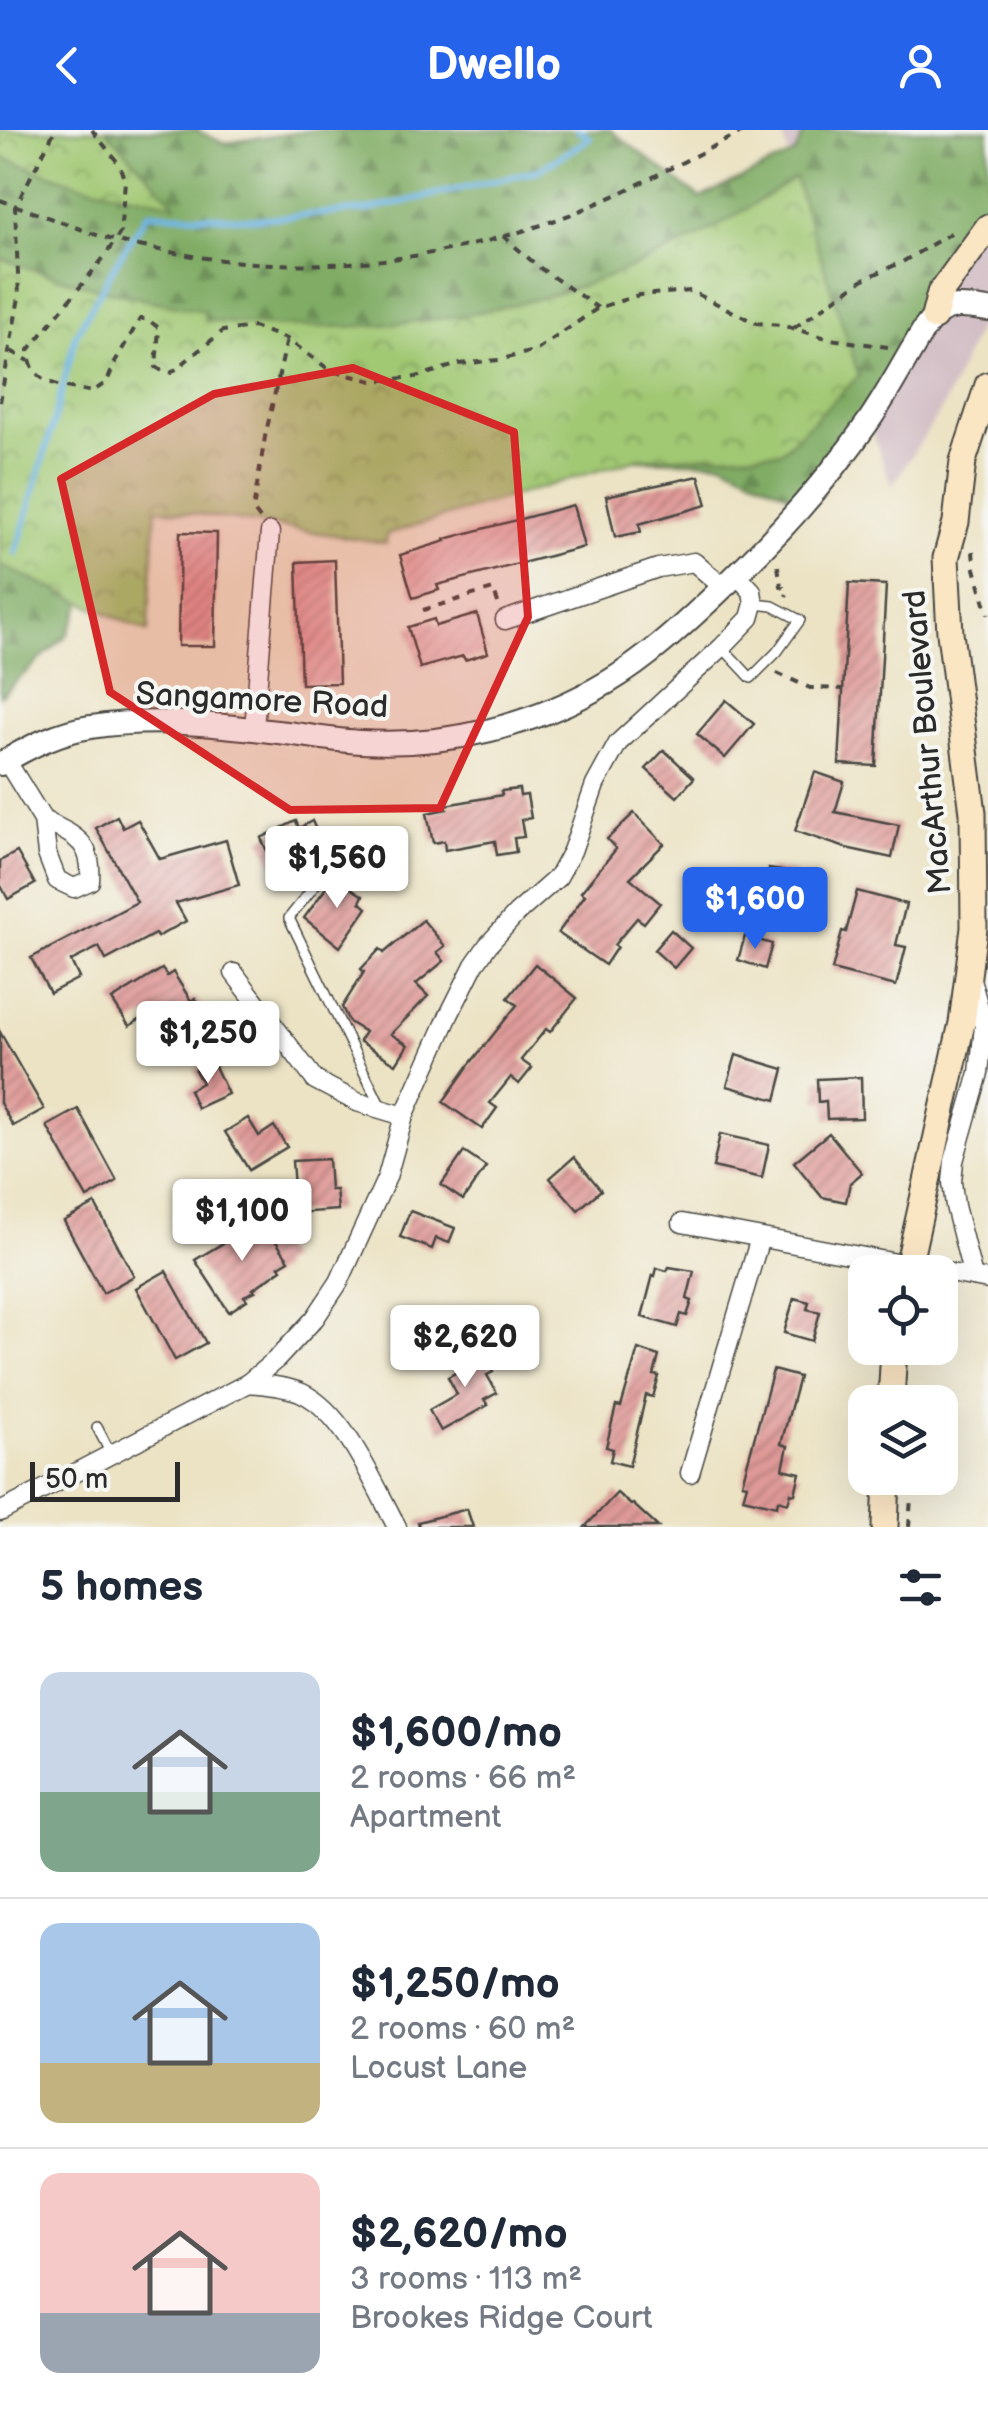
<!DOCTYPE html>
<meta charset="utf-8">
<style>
:root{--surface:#fff;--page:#f2f2f3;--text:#1f2937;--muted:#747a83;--line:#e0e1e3;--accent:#2563eb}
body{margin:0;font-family:"Balsamiq Sans",sans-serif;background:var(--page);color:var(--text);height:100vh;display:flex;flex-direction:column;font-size:38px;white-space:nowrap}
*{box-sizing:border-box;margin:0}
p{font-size:32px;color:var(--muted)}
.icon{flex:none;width:55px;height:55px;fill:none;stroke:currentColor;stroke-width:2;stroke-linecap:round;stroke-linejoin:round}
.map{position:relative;height:1397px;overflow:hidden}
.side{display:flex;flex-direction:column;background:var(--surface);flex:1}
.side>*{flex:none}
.controls{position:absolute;left:848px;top:1125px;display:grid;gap:20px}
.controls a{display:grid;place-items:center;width:110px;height:110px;border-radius:20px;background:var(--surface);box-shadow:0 10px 40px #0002;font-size:50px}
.scale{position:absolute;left:30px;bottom:25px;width:150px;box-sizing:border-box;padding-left:10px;border:5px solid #2b2b2b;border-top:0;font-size:28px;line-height:35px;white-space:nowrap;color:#2b2b2b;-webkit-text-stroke:8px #f6f6f2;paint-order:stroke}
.price{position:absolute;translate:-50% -85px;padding:0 22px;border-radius:10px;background:#fff;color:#222;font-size:32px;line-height:65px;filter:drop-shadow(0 2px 5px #0008)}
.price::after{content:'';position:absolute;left:50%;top:60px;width:30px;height:22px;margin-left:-15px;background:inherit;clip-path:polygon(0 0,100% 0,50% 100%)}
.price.current{background:var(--accent);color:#fff}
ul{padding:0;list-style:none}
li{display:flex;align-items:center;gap:30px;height:250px;padding:0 40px}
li+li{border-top:2px solid var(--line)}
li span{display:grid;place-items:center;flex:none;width:280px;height:200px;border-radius:20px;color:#555}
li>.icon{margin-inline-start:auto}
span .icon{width:120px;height:120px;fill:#fffc;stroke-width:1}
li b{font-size:42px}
h2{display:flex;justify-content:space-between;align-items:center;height:120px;padding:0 40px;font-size:42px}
header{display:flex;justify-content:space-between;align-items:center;height:130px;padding:0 40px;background:var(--accent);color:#fff;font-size:45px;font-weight:800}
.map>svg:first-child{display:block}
.industrial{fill:#d2bec5}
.forest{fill:url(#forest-firs);stroke:#566c48;stroke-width:2.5}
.park{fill:url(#park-crowns);stroke:#667a4f;stroke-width:2.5}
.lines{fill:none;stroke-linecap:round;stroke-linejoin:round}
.stream{stroke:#6bb3e3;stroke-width:6}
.building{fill:url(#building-hatch)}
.service-casing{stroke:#484742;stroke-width:12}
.minor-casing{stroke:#484742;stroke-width:21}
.tertiary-casing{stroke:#484742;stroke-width:26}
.secondary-casing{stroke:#484742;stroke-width:29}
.path{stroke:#484742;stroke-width:4;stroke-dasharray:8 8;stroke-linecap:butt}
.service{stroke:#fff;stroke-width:9}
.minor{stroke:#fff;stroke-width:18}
.tertiary{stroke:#fff;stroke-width:22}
.secondary{stroke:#fbe6c4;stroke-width:25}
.path-bridge{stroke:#484742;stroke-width:4;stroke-dasharray:8 8;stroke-linecap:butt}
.marked{fill:#d62828;fill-opacity:0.2;stroke:#d62828;stroke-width:8;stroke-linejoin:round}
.labels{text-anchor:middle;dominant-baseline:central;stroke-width:8;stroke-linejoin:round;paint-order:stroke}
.street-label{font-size:32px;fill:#2b2b2b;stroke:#f6f6f2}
</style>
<header><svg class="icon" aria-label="back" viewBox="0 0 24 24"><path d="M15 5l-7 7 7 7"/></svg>Dwello<svg class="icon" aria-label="person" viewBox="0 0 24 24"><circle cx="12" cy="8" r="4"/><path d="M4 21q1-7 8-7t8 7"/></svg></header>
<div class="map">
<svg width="988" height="1397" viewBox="0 0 988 1397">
<defs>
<pattern id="forest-firs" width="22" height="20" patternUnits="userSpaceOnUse" patternTransform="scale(2.5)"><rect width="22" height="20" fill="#80ac65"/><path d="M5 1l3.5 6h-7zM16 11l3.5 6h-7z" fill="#698c53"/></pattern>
<pattern id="park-crowns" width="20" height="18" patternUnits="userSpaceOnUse" patternTransform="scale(2.5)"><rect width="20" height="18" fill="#a1c873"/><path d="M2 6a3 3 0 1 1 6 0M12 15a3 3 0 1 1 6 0" fill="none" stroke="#83a35f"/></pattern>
<pattern id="building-hatch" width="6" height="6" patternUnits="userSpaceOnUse" patternTransform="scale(2.5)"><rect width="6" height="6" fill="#df9a98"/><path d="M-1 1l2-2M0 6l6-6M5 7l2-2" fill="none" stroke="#b57e7c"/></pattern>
</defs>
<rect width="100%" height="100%" fill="#f6f6f2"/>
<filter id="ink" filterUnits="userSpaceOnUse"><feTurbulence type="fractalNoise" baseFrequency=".01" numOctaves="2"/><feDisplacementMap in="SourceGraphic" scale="20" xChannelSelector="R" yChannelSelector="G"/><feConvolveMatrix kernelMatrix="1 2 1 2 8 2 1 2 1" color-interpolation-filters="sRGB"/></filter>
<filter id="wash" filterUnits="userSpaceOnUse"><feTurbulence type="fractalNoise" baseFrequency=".0048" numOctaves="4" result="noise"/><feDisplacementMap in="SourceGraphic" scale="40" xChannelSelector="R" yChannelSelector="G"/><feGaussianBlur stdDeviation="2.25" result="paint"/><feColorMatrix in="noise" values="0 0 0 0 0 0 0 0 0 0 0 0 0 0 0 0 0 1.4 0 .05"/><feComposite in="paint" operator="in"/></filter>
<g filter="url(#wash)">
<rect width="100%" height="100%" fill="#ece3c5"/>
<path class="industrial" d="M 781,0 L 988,0 L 988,175 L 944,275 L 892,356 L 872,303 Z"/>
<path class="forest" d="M 0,0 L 196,0 L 223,13 L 315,0 L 610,0 L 700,68 L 794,24 L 806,0 L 988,0 L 988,83 C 939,134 912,202 875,262 C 852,300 824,334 794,367 L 722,332 L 556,328 L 137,354 L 67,505 L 0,566 Z"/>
<g class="park">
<path d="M 0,0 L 106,0 L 175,74 L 79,54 L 0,27 Z"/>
<path d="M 795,48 L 859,246 L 781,322 L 637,329 L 387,404 L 386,413 L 156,378 L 148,502 L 0,435 L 0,128 C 67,152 134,169 204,181 L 205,190 C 366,210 528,188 676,118 C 717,98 756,73 795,48 Z"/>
</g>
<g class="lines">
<path class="stream" d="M 16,423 L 54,291 L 76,204 L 116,133 L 148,83 L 255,89 L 369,80 L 539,40 L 590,8 L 578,0"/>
</g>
<g id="blocks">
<g class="building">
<path d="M 699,346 L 707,375 L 639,394 L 641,402 L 615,407 L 606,366 Z"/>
<path d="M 573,375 L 584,417 L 437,455 L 439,460 L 413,468 L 400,425 L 446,411 L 445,409 Z"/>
<path d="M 180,402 L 217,403 L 215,516 L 178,516 Z"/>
<path d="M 335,430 L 339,553 L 301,554 L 297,432 Z"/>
<path d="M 849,453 L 886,455 L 876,636 L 839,634 Z"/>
<path d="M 477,484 L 488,523 L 465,530 L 463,526 L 420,538 L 408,497 L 434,489 L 436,496 Z"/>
<path d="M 726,570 L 754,594 L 725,628 L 697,604 Z"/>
<path d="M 664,620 L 694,648 L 677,667 L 646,639 Z"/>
<path d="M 815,642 L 844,652 L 835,682 L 899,695 L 892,728 L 846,718 L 795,701 Z"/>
<path d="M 519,659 L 520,666 L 527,665 L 531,688 L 521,690 L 524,707 L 514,708 L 516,722 L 497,725 L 495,711 L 445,720 L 444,711 L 433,713 L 427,683 L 447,679 L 446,675 L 502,665 L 501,661 Z"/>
<path d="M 634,683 L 664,714 L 630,748 L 660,773 L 644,793 L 637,788 L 614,815 L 617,817 L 605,835 L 558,803 L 585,765 L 581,762 L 616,719 L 607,709 Z"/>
<path d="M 117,686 L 123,698 L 138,690 L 160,729 L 226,710 L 239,755 L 176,773 L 186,791 L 157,807 L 155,804 L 106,830 L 99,817 L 71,831 L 79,848 L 50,863 L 31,828 L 137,772 L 96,698 Z"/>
<path d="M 296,691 L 299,698 L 312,691 L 322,713 L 310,719 L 314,727 L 278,744 L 261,708 Z"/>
<path d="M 17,722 L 35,754 L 8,769 L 0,754 L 0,731 Z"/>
<path d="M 769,739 L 795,743 L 792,767 L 766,764 Z"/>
<path d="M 334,747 L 363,766 L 360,772 L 367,778 L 340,817 L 304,788 Z"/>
<path d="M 857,761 L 906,774 L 896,815 L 906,817 L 896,856 L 832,840 L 842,801 L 846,802 Z"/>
<path d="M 423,790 L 445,816 L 437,822 L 444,831 L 416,854 L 428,866 L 391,904 L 408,915 L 396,934 L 359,911 L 365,902 L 349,892 L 342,877 L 364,842 L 361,839 L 380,819 L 384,823 Z"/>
<path d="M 671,800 L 691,818 L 674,838 L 654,820 Z"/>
<path d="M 745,806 L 772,814 L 765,839 L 738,830 Z"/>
<path d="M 535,834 L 577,868 L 550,902 L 546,899 L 521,930 L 532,938 L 519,954 L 511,947 L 490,973 L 497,978 L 482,999 L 443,972 L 469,935 L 517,875 L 508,868 Z"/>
<path d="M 162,839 L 167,846 L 173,842 L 191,871 L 195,868 L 217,896 L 214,899 L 220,909 L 200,925 L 176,905 L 168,908 L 151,883 L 129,896 L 112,870 Z"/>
<path d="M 0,902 L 44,979 L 13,996 L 0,973 Z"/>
<path d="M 736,925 L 784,939 L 776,970 L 727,956 Z"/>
<path d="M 213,932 L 228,964 L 197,978 L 189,960 L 202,953 L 195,940 Z"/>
<path d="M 861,947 L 862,988 L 827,989 L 826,971 L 818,972 L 817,949 Z"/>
<path d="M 78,979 L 117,1051 L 87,1068 L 47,996 Z"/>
<path d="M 248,988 L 259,1006 L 274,996 L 287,1017 L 249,1040 L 225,1002 Z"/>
<path d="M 829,1003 L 862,1043 L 850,1053 L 846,1072 L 822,1067 L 794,1032 Z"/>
<path d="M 720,1004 L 769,1015 L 762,1048 L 713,1037 Z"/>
<path d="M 464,1022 L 486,1037 L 463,1070 L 441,1055 Z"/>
<path d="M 574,1027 L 601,1060 L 578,1080 L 550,1048 Z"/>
<path d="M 328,1029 L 330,1060 L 336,1060 L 338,1080 L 296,1083 L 292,1031 Z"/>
<path d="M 95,1074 L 134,1146 L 103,1163 L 64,1091 Z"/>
<path d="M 410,1081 L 455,1098 L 449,1113 L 436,1108 L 432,1119 L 400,1107 Z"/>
<path d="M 243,1092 L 249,1101 L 262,1092 L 289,1130 L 279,1136 L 282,1139 L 253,1159 L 255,1161 L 244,1166 L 247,1170 L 229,1182 L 195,1130 L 233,1107 L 229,1101 Z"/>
<path d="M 669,1137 L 694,1141 L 687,1169 L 692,1171 L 687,1186 L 681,1184 L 677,1197 L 642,1187 L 653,1145 L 655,1146 L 657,1138 L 667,1141 Z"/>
<path d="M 166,1141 L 206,1213 L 175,1230 L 136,1158 Z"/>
<path d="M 794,1168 L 809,1172 L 807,1179 L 820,1182 L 812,1211 L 784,1203 Z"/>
<path d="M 472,1217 L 478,1229 L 484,1226 L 493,1242 L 487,1245 L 497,1263 L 484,1270 L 488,1275 L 441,1301 L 429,1280 L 457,1264 L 448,1247 L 457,1242 L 450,1229 Z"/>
<path d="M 638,1219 L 659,1226 L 654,1245 L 659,1246 L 653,1267 L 646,1265 L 629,1336 L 610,1331 L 613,1319 L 606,1317 L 616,1276 L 621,1277 Z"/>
<path d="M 773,1240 L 799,1247 L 781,1314 L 788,1316 L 783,1339 L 800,1343 L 795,1364 L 791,1363 L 788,1373 L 778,1370 L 777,1376 L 743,1368 L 747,1354 L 742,1353 Z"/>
<path d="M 617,1363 L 631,1375 L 633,1374 L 658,1397 L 585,1397 Z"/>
<path d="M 467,1379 L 473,1397 L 419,1397 L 418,1392 Z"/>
</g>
</g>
</g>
<g filter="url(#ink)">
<use href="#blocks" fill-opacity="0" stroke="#484742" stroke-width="2.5"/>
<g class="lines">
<defs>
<g id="service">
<path d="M 722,517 L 751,548 L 777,522 L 800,490 L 773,476 L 755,474"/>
<path d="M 324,744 L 289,788 L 381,977"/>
<path d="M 97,1297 L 111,1324"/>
</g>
<g id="minor">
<path d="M 505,490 L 658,438 L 694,432 L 724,458"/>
<path d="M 254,599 L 270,402"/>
<path d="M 6,630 L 43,690 L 47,724 L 57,750 L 74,758 L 90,751 C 93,711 75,706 43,690"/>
<path d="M 234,843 L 315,950 L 357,972 L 404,986"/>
<path d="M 971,849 L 984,896 L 979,943 L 954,1031 L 952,1052 L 955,1076 L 973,1147"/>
<path d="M 682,1093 L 988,1150"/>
<path d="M 248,1253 C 266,1255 286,1256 302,1263 C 345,1283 375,1356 397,1397"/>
<path d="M 690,1343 L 760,1108"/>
<path d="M 0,1382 L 248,1253 L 278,1228 L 315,1188 L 339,1152 L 387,1047 L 404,986 L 449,885 L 474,835 L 488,815 L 516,784 L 558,747 L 572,721 L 595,655 L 618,613 L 722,517 L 750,488 L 754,474 L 752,461 L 738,446"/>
</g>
<path id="tertiary" d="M 0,634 C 27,618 59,601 91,597 C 156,587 222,595 286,603 C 311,606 337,611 361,612 C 447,617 534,596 608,552 C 647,529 680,498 713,467 C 771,413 823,357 868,292 C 884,269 897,245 911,221 C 918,210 923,198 932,189 C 948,172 967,177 988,180"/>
<g id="secondary">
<path d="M 934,187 L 940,163 L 988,97"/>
<path d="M 907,1142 L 962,893 L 974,798 L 973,683 L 950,503 L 946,428 L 956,392 L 963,331 L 988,255"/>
<path d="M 891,1272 L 894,1218"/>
<path d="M 885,1397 L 887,1348"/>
</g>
</defs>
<use href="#service" class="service-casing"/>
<use href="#minor" class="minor-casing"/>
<use href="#tertiary" class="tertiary-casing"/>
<use href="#secondary" class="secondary-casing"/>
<g class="path">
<path d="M 92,0 L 119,34 L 125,52 L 120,103 L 105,126 L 29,220 C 30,257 62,255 92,262 L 107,252 L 116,230 L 140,189 L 147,189 L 159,198 L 156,237 L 164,242 L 171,243 L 223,201 L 253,197 L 287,209 L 331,241 L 373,251 L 416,247 L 459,234 L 499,230 L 537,220 L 598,178 L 639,165 L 691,161 L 756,193 L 781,195 L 830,209 L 888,217"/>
<path d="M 0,70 L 105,108"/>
<path d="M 503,106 L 540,138 L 598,178"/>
<path d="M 139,116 C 166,121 194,127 222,130 C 333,143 448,128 553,91 C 620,67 682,31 747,0"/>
<path d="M 794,198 L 862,150 L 904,131 L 956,100"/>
<path d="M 11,221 L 29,231"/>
<path d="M 0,272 L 19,167 L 15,77 L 55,0"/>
<path d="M 260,389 L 253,380 L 265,307 L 287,209"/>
<path d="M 973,421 L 974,435 L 988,484"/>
<path d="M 778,436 L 781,456 L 788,461 L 786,466"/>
<path d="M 423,480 L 493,459 L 499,475"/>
<path d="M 777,543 L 810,558 L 843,559"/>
<path d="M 909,1397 L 911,1367"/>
</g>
<use href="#service" class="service"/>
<use href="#minor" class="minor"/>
<use href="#tertiary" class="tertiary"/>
<use href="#secondary" class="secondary"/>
<path class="path-bridge" d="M 105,108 L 139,116"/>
</g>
</g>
<path class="marked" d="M 353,238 L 514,302 L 528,487 L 440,678 L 290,680 L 110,562 L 61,349 L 214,264 Z"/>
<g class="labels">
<g class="street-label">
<text transform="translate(262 571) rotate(3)">Sangamore Road</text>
<text transform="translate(928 612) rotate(-95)">MacArthur Boulevard</text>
</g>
</g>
</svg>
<div class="controls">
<a><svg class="icon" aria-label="locate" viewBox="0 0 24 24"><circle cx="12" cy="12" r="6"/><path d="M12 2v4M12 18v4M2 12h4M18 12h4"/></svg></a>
<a><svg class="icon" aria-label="layers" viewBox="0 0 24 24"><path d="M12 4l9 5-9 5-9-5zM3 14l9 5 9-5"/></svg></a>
</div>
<div class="scale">50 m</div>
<b class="price" style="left:337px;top:781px">$1,560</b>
<b class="price current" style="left:755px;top:822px">$1,600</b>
<b class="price" style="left:208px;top:956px">$1,250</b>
<b class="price" style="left:242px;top:1134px">$1,100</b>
<b class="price" style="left:465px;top:1260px">$2,620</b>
</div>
<section class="side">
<h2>5 homes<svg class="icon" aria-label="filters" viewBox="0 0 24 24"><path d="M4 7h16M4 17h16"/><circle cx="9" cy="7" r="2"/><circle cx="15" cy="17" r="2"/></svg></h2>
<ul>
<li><span style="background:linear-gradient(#c9d6e8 60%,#7fa58c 0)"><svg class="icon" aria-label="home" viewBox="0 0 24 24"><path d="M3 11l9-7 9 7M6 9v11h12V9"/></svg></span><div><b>$1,600/mo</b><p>2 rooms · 66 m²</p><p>Apartment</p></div></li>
<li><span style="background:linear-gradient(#a9c7e8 70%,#c2b280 0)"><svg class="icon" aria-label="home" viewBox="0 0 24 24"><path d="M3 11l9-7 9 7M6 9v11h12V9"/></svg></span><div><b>$1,250/mo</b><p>2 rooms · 60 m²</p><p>Locust Lane</p></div></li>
<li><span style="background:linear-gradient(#f6c9c9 70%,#9aa5b1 0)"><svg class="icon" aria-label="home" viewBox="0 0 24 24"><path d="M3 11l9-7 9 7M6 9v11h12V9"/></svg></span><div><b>$2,620/mo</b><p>3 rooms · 113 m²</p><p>Brookes Ridge Court</p></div></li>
</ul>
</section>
